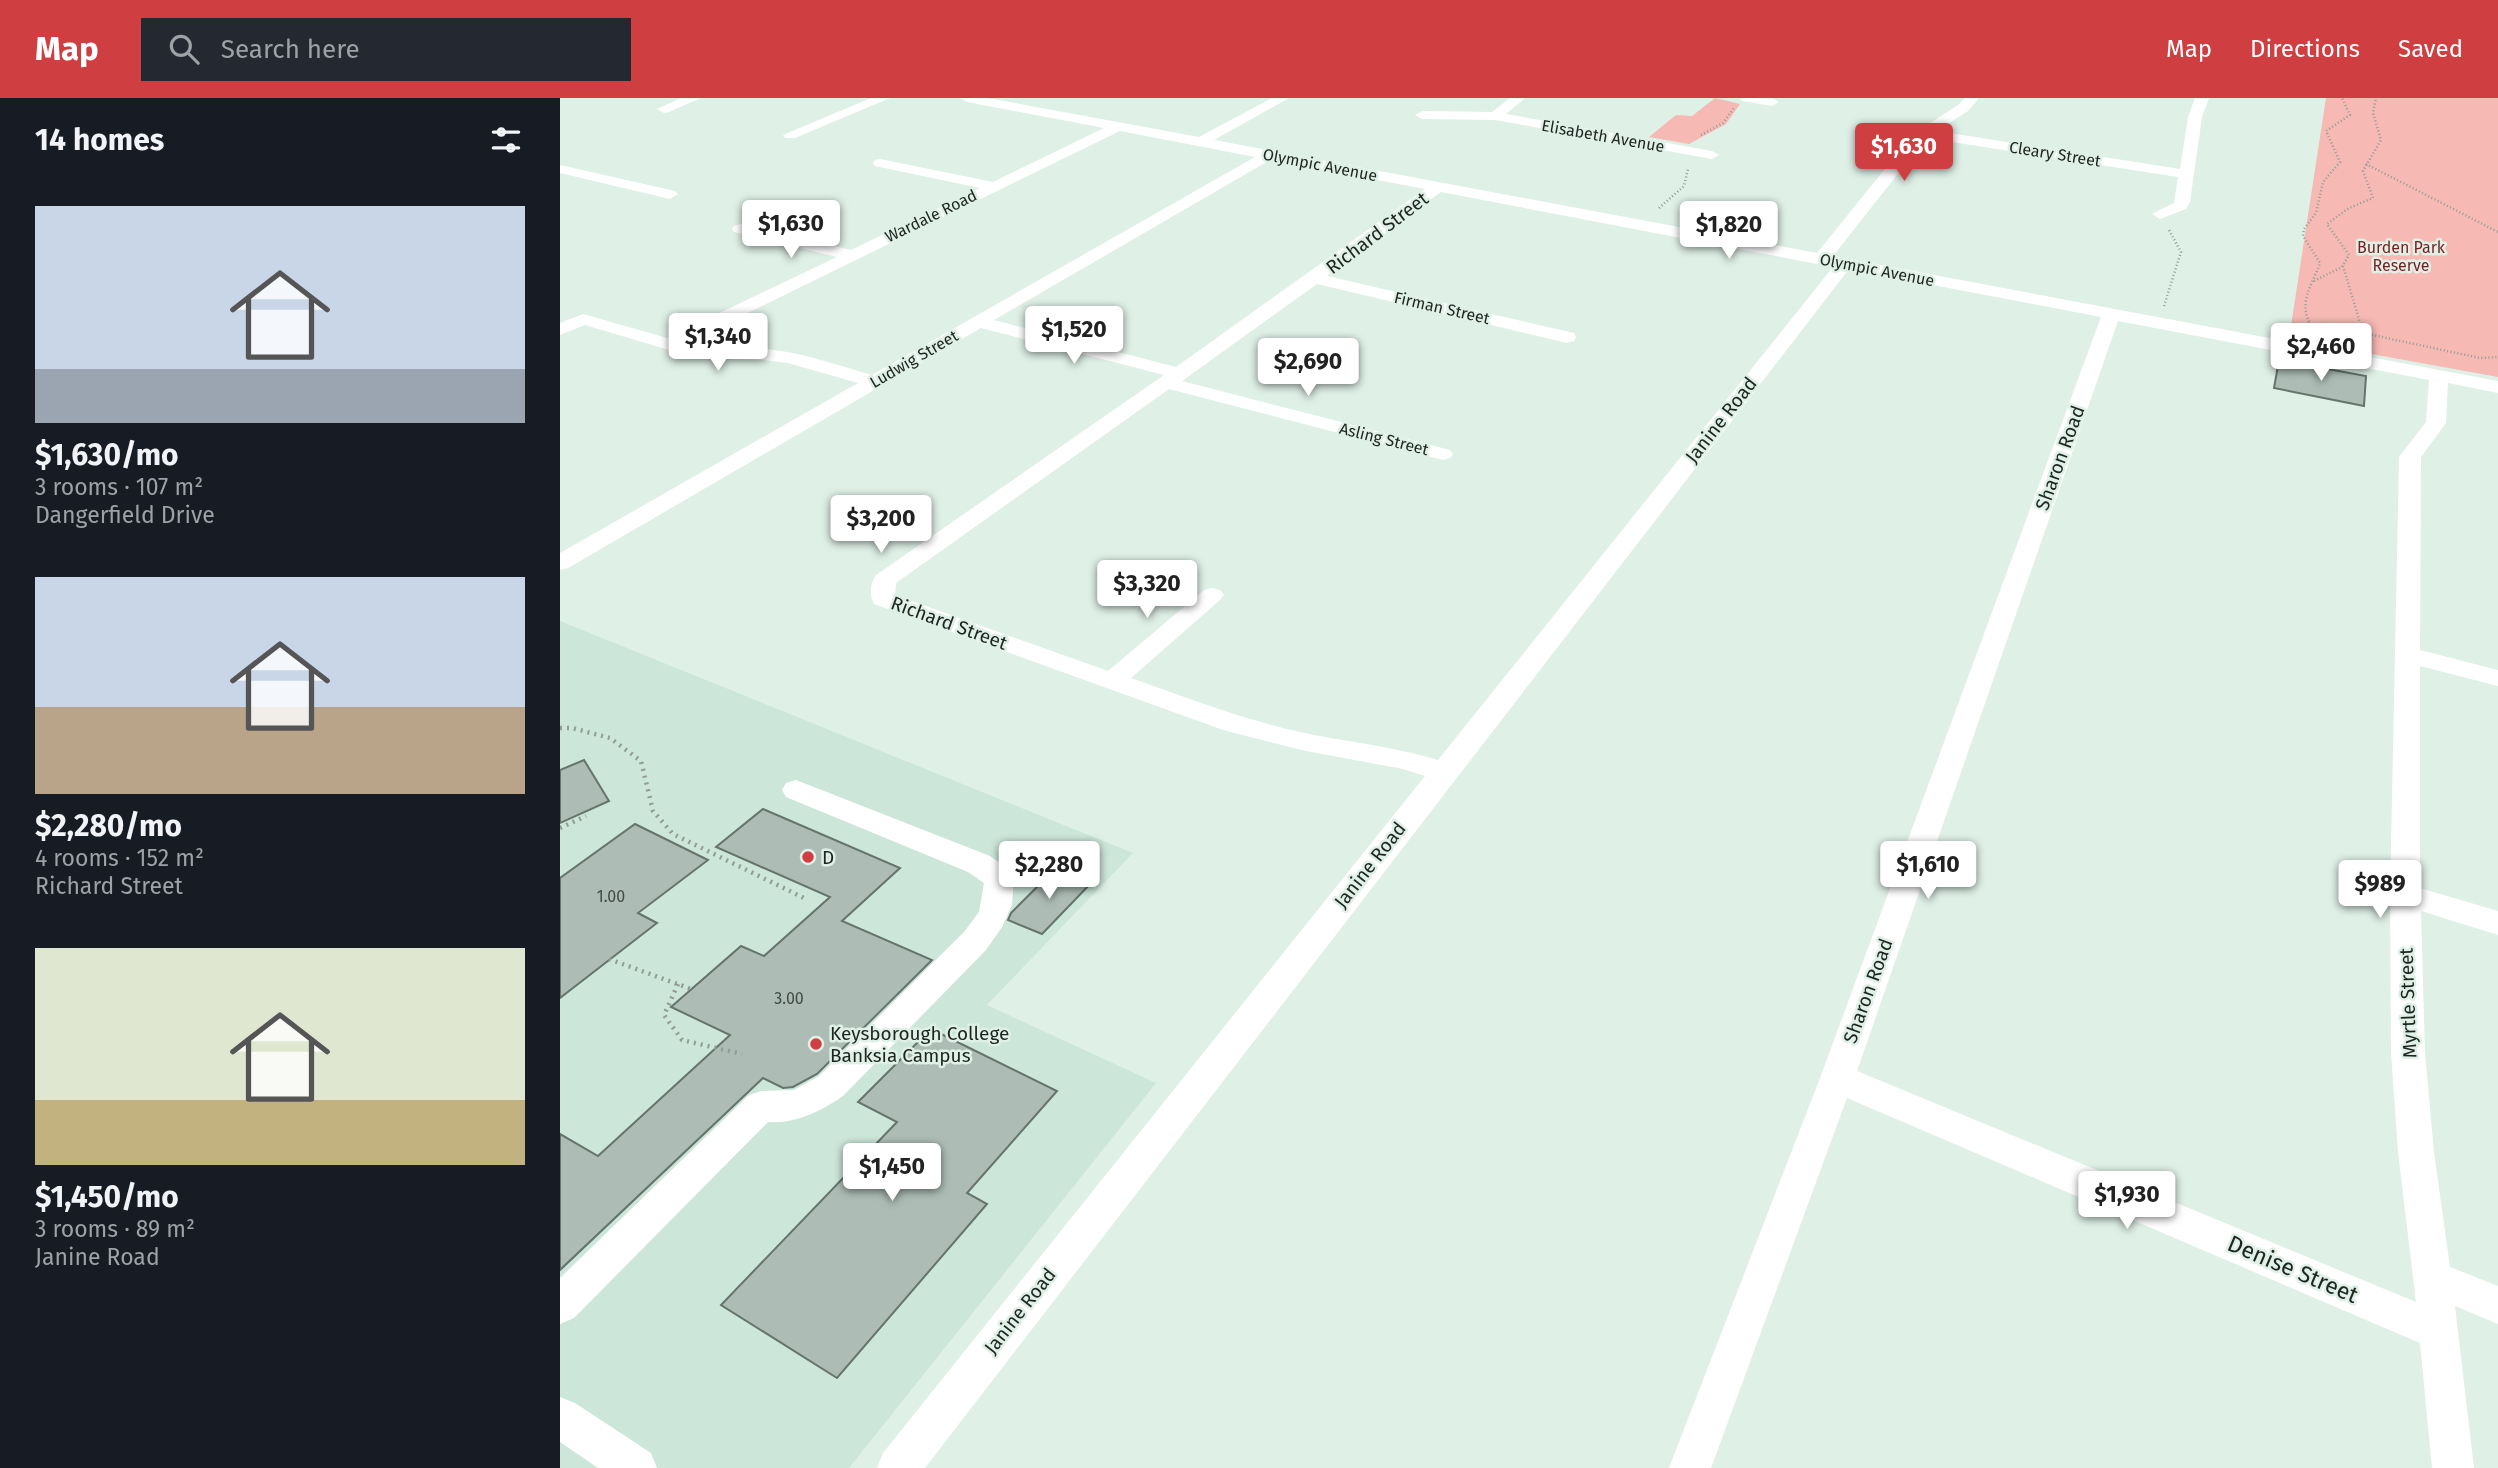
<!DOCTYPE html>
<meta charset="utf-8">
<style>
:root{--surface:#171b24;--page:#242831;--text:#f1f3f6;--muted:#9ea1a6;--accent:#cf3f41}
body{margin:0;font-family:"Fira Sans",sans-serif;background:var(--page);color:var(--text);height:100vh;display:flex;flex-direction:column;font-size:26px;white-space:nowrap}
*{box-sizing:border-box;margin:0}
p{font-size:23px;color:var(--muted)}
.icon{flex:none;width:38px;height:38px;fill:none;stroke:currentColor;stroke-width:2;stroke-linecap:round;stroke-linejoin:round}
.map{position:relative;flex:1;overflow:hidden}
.drawer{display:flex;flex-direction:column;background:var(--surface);width:560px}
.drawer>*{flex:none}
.price{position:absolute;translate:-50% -60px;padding:0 16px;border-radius:7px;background:#fff;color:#222;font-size:23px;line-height:46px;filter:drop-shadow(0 2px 4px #0008)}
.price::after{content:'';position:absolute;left:50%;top:42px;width:21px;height:16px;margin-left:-10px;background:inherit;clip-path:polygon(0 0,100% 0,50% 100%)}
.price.current{background:var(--accent);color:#fff}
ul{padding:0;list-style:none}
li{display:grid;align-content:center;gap:14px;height:371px;padding:0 35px}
li span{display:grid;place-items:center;height:217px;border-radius:0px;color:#555}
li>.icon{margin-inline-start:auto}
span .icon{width:126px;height:126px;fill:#fffc;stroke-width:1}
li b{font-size:30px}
h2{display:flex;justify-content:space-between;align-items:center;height:84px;padding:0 35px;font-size:30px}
header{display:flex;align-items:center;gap:42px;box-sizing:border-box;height:98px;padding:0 35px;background:var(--accent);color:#fff}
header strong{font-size:33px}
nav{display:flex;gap:38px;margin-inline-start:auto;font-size:24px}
.search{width:490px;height:63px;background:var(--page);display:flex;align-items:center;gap:18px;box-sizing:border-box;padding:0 24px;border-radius:0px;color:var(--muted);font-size:26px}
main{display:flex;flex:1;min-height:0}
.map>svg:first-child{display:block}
.built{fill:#cde6da}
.green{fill:#f6b9b4}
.building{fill:#adbdb5;stroke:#65746c;stroke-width:2}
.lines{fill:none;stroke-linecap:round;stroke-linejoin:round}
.path-far1{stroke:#909d96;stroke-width:2.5;stroke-dasharray:1 2.5;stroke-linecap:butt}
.path{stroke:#909d96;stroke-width:4.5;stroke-dasharray:2 5;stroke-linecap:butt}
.minor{fill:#fff;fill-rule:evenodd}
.poi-dot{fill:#cf3f41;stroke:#dff0e7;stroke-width:2.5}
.labels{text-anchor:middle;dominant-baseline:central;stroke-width:5;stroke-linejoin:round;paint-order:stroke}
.far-street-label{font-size:16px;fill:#1e2421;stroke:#dff0e7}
.far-park-label{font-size:16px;fill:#7b1d1f;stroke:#dff0e7}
.number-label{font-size:16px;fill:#424a46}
.street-label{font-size:19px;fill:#1e2421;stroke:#dff0e7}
.poi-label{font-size:19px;fill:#1e2421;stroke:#dff0e7;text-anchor:start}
.near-street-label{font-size:23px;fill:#1e2421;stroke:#dff0e7}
</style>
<header>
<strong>Map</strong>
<div class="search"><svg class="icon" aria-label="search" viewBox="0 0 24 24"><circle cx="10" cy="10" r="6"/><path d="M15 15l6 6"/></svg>Search here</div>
<nav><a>Map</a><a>Directions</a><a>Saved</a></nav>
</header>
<main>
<section class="drawer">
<h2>14 homes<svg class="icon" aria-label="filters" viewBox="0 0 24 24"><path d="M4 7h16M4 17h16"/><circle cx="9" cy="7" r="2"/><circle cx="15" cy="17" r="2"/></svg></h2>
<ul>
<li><span style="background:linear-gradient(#c9d6e8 75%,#9aa5b1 0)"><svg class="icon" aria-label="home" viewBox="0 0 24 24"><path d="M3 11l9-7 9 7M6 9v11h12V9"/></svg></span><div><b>$1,630/mo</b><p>3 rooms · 107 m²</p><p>Dangerfield Drive</p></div></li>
<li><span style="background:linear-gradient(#c9d6e8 60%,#b9a48a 0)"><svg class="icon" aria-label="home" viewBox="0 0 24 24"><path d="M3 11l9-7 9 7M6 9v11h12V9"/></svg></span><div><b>$2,280/mo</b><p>4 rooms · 152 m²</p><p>Richard Street</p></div></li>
<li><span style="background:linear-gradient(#dfe7d0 70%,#c2b280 0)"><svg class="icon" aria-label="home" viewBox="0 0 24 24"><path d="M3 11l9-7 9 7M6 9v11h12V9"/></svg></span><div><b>$1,450/mo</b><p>3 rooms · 89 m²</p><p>Janine Road</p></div></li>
</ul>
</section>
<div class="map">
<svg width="1938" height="1370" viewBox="0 0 1938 1370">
<rect width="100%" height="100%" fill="#dff0e7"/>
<path class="built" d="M 0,523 L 573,755 L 427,907 L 596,985 L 289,1370 L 0,1370 Z"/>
<g class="green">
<path d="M 1155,0 L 1180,6 L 1166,26 L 1129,46 L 1089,39 L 1116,17 L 1132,18 Z"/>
<path d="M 1766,0 L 1938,0 L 1938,279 L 1729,241 Z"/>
</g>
<g class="building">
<path d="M 1719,262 L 1806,278 L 1804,308 L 1714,290 Z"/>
<path d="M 24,662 L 49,703 L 0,725 L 0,672 Z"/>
<path d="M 203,711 L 340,770 L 282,823 L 372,862 L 257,976 L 233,989 L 223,990 L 203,980 L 0,1172 L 0,1036 L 38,1058 L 170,937 L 111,909 L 181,848 L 204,858 L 270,799 L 156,749 Z"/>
<path d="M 75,726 L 148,762 L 78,815 L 97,825 L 0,900 L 0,780 Z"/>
<path d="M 497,769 L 532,784 L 482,836 L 448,822 L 451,815 Z"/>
<path d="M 371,931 L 497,993 L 407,1095 L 427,1106 L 277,1280 L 161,1207 L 337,1024 L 298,1004 Z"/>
</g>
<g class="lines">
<g class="path-far1">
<path d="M 1141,37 L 1163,25 L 1174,10"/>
<path d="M 1806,66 L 1938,134"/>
<path d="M 1099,110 L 1124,88 L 1128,71"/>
<path d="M 1783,168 L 1801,228 L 1797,232"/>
<path d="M 1754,183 L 1782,169 L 1789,157 L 1767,126 L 1789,110 L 1813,100 L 1803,73 L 1821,42 L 1813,15 L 1816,0"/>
<path d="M 1604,208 L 1621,154 L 1609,132"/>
<path d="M 1750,227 L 1761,226 L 1920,260 L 1938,259"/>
<path d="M 1751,227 C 1737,205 1753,186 1760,165 L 1743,138 L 1744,131 L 1756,115 L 1763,84 L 1780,64 L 1766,33 L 1790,17 L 1782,0"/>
</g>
<g class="path">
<path d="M 0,630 L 12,630 L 50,640 L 81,663 L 93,713 L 113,736 L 244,800"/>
<path d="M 0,730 L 26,718"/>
<path d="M 49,861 L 131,891"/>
<path d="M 118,886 L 104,917 L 122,942 L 182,956"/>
</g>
<g class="minor">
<path d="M 121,0 L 141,0 L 109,14 L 104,15 L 97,11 Z"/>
<path d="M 311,0 L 330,0 L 235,40 L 225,40 L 223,37 Z"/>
<path d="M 400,0 L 428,0 L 639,39 L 712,0 L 729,0 L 654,42 L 1257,155 L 1353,36 L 1398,7 L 1405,0 L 1419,0 L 1408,13 L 1377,33 L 1620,71 L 1628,19 L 1635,0 L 1649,0 L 1642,19 L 1630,104 L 1626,111 L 1600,121 L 1592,116 L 1614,105 L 1618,79 L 1366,40 L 1273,158 L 1938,283 L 1938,295 L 1888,285 L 1886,325 L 1861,359 L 1860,552 L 1938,572 L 1938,588 L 1860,568 L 1860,790 L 1938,813 L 1938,837 L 1861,813 L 1865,955 L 1874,1054 L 1890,1169 L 1938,1188 L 1938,1226 L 1895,1208 L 1914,1370 L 1872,1370 L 1860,1245 L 1287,1000 L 1151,1370 L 1109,1370 L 1260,980 L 1541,219 L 1289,171 L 365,1370 L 317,1370 L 323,1355 L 865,678 L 843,671 L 741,652 L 663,632 L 314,506 C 309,498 310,485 316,477 L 604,277 L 421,230 L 8,470 L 0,472 L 0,455 L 298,285 L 228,265 L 203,262 L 136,260 L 25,227 L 0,237 L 0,225 L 23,216 L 107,240 L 277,159 L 174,134 L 172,131 L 174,128 L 180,126 L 291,152 L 420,90 L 315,68 L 313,65 L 315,62 L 320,61 L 433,84 L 544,30 L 407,4 ZM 560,33 L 695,59 L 312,277 C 277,267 243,255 207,251 C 180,247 152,253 126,245 ZM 710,62 L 865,91 L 616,269 L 434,222 ZM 881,94 L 1273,169 L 878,662 C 833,648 786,644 740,634 C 682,621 627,600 571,580 L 660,502 L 664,497 L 660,492 L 652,490 L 644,492 L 548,573 L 335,497 L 336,485 L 609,291 L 883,362 L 890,360 L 893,356 L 890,352 L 622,283 L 757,186 L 1007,245 L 1014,243 L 1016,239 L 1014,235 L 767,178 ZM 1558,223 L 1869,282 L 1866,324 L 1839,359 L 1830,797 L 1831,955 L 1838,1054 L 1856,1204 L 1297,973 Z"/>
<path d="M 950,0 L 965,0 L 946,16 L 1152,53 L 1159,57 L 1152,61 L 935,22 L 862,21 L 855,17 L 862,13 L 932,14 Z"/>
<path d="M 1180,0 L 1212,0 L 1219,4 L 1212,8 L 1182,3 Z"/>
<path d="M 0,67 L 115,93 L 118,96 L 110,101 L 0,75 Z"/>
<path d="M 236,682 L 430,758 L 450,772 L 454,780 L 452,807 L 442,829 L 426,852 L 283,998 C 261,1013 236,1026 208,1024 L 14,1220 L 0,1226 L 0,1180 L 189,997 L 201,993 L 234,992 L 259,978 L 404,834 L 419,814 L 424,785 L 408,774 L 226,699 L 222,692 L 226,685 Z"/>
<path d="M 0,1299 L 15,1305 L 91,1355 L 97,1370 L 38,1370 L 0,1344 Z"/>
</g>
</g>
<g class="poi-dot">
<circle cx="248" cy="759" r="7"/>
<circle cx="256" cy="946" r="7"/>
</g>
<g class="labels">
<g class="far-street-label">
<text transform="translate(1043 38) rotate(10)">Elisabeth Avenue</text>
<text transform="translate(1495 56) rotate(9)">Cleary Street</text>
<text transform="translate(760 67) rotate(11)">Olympic Avenue</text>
<text transform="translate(371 118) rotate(-26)">Wardale Road</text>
<text transform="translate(1317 172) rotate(11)">Olympic Avenue</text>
<text transform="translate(882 210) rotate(13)">Firman Street</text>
<text transform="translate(354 261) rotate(-30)">Ludwig Street</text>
<text transform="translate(824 341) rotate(14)">Asling Street</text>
</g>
<g class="far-park-label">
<text x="1841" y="149">Burden Park<tspan x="1841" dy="18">Reserve</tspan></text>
</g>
<g class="number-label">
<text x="51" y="798">1.00</text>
<text x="229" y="900">3.00</text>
</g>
<g class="street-label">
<text transform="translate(817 135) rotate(-37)">Richard Street</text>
<text transform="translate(1161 322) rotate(-52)">Janine Road</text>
<text transform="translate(1500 360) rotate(-70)">Sharon Road</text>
<text transform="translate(389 525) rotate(20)">Richard Street</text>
<text transform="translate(810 767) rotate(-52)">Janine Road</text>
<text transform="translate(1308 893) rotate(-70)">Sharon Road</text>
<text transform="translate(1848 905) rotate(-92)">Myrtle Street</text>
<text transform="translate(460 1213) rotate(-52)">Janine Road</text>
</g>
<g class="poi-label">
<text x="262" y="759">D</text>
<text x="270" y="935">Keysborough College<tspan x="270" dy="22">Banksia Campus</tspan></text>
</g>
<g class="near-street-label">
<text transform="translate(1733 1171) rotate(23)">Denise Street</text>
</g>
</g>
</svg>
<b class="price current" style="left:1344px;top:85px">$1,630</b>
<b class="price" style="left:231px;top:162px">$1,630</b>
<b class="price" style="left:1169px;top:163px">$1,820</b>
<b class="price" style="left:514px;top:268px">$1,520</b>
<b class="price" style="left:158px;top:275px">$1,340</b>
<b class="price" style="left:1761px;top:285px">$2,460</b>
<b class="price" style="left:748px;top:300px">$2,690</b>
<b class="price" style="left:321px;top:457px">$3,200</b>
<b class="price" style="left:587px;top:522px">$3,320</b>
<b class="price" style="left:489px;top:803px">$2,280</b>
<b class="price" style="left:1368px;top:803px">$1,610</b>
<b class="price" style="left:1820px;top:822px">$989</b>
<b class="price" style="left:332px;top:1105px">$1,450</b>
<b class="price" style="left:1567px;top:1133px">$1,930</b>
</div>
</main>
